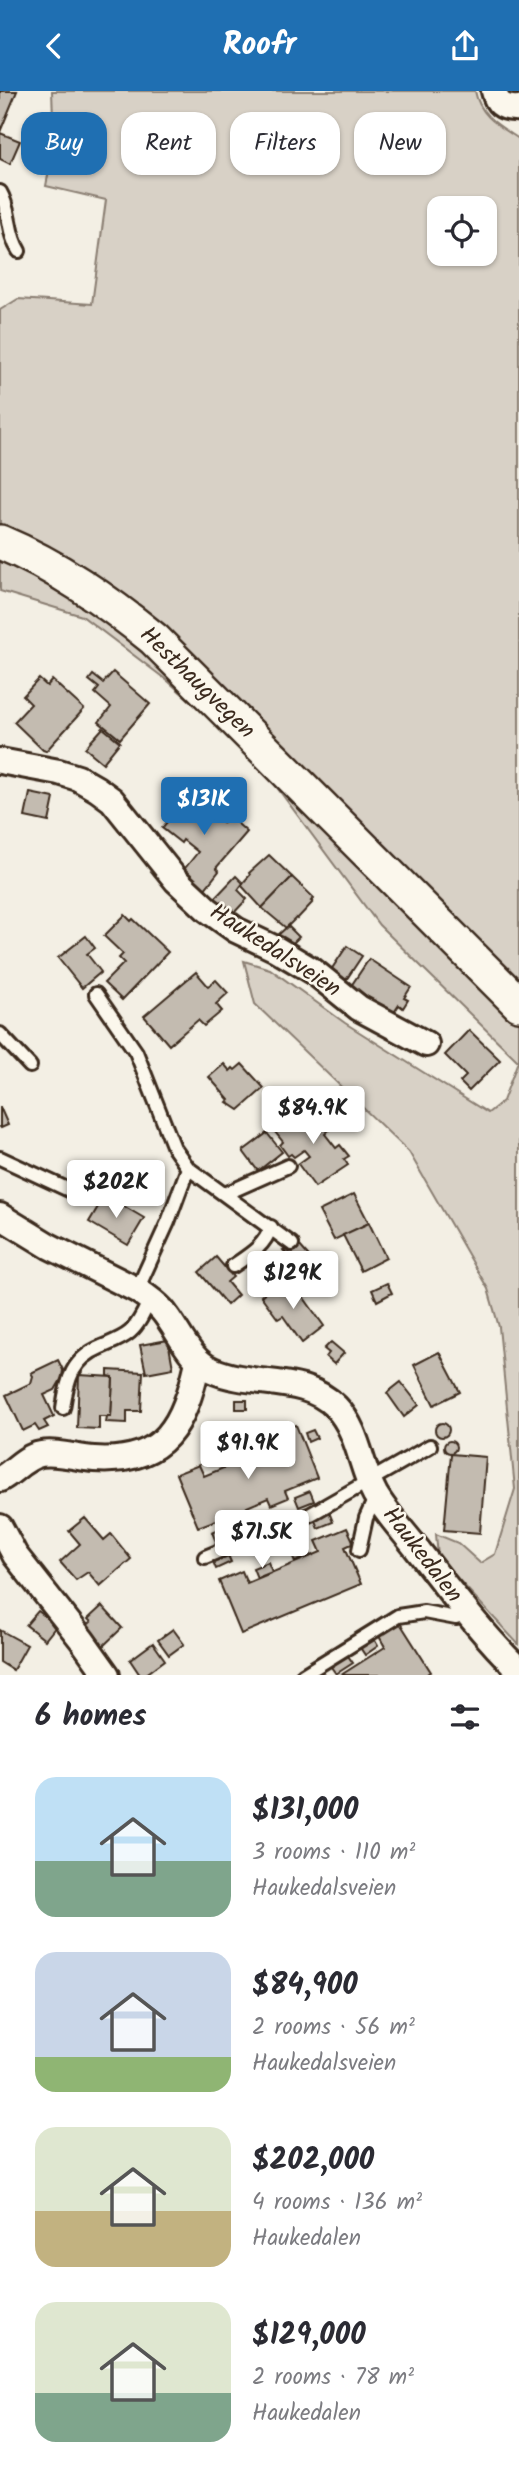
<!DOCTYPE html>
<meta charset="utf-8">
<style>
:root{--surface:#fff;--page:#f2f2f3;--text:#2b2b33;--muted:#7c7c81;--accent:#1f6fb2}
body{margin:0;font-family:Kalam,sans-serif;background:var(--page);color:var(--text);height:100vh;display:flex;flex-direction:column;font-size:26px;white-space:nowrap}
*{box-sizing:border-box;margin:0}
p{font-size:23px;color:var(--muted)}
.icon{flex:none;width:38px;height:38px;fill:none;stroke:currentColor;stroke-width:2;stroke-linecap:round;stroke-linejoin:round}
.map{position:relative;height:1584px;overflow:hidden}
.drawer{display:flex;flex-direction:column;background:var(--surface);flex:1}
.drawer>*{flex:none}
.hud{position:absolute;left:21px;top:21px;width:478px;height:63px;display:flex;gap:14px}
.controls{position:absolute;left:427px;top:105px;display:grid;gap:14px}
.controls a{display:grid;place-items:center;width:70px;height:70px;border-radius:14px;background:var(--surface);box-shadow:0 2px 5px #0004;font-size:35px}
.price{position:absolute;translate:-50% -60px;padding:0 16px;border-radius:7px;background:#fff;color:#222;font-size:23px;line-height:46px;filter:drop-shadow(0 2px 4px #0008)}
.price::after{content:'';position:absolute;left:50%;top:42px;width:21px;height:16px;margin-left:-10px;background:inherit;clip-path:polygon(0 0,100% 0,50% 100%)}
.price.current{background:var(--accent);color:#fff}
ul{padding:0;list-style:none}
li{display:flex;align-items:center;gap:21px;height:175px;padding:0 35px}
li span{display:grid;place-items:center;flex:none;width:196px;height:140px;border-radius:21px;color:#555}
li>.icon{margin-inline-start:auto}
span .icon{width:84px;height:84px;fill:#fffc;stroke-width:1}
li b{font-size:30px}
h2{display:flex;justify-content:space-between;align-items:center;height:84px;padding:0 35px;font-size:30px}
.tag{padding:0 24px;border-radius:21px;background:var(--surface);box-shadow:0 2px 5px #0004;font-size:24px;line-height:63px}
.tag.current{background:var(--accent);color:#fff}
header{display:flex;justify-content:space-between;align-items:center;height:91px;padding:0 35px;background:var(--accent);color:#fff;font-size:32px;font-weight:700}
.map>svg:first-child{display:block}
.green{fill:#d8d1c6;stroke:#8a7e72;stroke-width:2;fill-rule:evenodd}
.building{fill:#c3bbb0;stroke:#3b2a1e;stroke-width:2}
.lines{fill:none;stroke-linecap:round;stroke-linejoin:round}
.lane-casing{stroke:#3b2a1e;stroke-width:18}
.street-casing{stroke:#3b2a1e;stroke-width:30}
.secondary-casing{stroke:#3b2a1e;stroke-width:38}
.lane{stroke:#fbf7ec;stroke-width:12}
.street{stroke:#fbf7ec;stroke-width:24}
.secondary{stroke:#fbf7ec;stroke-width:33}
.labels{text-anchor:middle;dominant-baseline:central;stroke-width:5;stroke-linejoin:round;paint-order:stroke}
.street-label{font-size:24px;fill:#3b2a1e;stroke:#fbf7ec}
</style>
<header><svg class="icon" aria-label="back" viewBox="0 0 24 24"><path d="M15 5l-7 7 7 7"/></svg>Roofr<svg class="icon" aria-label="share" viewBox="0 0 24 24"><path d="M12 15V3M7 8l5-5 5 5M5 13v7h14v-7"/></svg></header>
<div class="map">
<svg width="519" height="1584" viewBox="0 0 519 1584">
<rect width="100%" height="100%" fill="#f3efe4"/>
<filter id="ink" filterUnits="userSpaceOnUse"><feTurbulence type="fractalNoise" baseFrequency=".0143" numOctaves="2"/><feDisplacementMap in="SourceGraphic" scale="14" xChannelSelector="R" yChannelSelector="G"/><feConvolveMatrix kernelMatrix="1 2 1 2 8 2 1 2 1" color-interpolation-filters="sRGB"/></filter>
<g filter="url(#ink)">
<path class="green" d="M 52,0 L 475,0 C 480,25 498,34 519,48 L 519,1554 L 438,1466 L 436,1443 L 458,1452 L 480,1472 L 495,1463 L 515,1398 L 499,1236 L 488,1198 L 409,1061 L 255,913 L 244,870 L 270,878 L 345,932 L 488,1022 L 503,1010 L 518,970 L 379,834 L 255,667 L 169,591 L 82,525 L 0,500 L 0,219 L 18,208 L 92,213 L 106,109 L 46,95 L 54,53 ZM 439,117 L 485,117 L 485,163 L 439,163 Z"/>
<g class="building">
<path d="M 0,0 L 17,0 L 0,41 Z"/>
<path d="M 0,42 L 20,50 L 10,73 L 0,68 Z"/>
<path d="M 113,581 L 150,613 L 120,648 L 99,631 L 111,616 L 95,602 L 99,597 L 89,589 L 93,584 L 103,592 Z"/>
<path d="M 39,588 L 47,595 L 52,589 L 84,618 L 46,660 L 43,659 L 14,631 L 31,613 L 23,605 Z"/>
<path d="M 103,637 L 120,651 L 103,672 L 85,657 Z"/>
<path d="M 195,697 L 214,713 L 208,719 L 223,732 L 229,725 L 247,741 L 216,777 L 219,780 L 204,799 L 182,781 L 198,761 L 183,749 L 181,752 L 162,737 Z"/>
<path d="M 30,702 L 54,707 L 49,731 L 25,726 Z"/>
<path d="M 269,764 L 292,786 L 262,817 L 241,794 L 250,784 L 249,782 Z"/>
<path d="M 236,785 L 243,792 L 238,799 L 247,808 L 230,826 L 213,809 Z"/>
<path d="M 292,786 L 314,807 L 311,810 L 313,811 L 297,828 L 296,827 L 286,837 L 262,817 Z"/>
<path d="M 125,824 L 131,830 L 133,828 L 168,861 L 122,909 L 104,892 L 124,872 L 119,867 L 123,863 L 104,845 Z"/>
<path d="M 288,835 L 299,846 L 289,856 L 277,845 Z"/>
<path d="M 86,845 L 95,857 L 87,863 L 101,881 L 82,897 L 58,867 Z"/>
<path d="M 347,855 L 362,865 L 346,889 L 331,879 Z"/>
<path d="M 369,868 L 411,896 L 404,907 L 408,909 L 403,917 L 399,914 L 393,923 L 351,895 Z"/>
<path d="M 196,881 L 208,895 L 216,889 L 228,902 L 216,913 L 222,920 L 204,935 L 198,929 L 169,954 L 144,925 Z"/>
<path d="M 469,939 L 500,969 L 469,1000 L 460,991 L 466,985 L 445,964 Z"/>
<path d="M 224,973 L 230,980 L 233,977 L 235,979 L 242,973 L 264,997 L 239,1019 L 227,1011 L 229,1009 L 209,986 Z"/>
<path d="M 312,1014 L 330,1038 L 325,1043 L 336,1057 L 340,1054 L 349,1065 L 344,1068 L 348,1074 L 315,1096 L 298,1073 L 309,1065 L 304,1059 L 294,1066 L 291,1063 L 288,1065 L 280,1054 L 283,1051 L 275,1041 Z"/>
<path d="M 0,1016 L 8,1034 L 1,1037 L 0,1036 Z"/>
<path d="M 267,1042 L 282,1061 L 258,1080 L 243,1060 Z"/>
<path d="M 354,1103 L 369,1132 L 334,1149 L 319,1120 Z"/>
<path d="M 105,1104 L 144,1127 L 128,1154 L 89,1131 Z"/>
<path d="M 369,1132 L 386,1167 L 361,1180 L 343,1144 Z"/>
<path d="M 299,1154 L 314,1171 L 302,1181 L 283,1159 L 285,1158 L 289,1162 Z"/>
<path d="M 216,1166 L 233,1186 L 227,1191 L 238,1204 L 227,1214 L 199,1181 Z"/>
<path d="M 277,1192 L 283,1201 L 294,1193 L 324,1235 L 302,1252 L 283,1225 L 278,1228 L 261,1205 Z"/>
<path d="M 387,1192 L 392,1202 L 377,1210 L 372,1199 Z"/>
<path d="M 168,1249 L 173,1277 L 146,1282 L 140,1254 Z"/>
<path d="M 331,1251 L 344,1262 L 334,1273 L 326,1266 L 329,1262 L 324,1258 Z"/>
<path d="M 439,1261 L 460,1301 L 434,1314 L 414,1274 Z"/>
<path d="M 58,1269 L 63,1279 L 62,1287 L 55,1299 L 44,1304 L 54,1325 L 44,1330 L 48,1336 L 39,1340 L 35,1334 L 23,1340 L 6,1304 L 31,1292 L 33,1285 L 31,1282 Z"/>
<path d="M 108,1279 L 143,1281 L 141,1320 L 127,1320 L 127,1332 L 106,1331 L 107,1325 L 111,1325 L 113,1286 L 108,1285 Z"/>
<path d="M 79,1284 L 113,1286 L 111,1325 L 99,1325 L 99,1338 L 77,1337 Z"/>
<path d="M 401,1291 L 419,1314 L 404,1326 L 387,1302 Z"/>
<rect x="236" y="1309" width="11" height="9"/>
<circle cx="442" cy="1339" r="7"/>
<path d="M 296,1334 L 317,1387 L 285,1400 L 288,1407 L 271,1414 L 268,1407 L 247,1416 L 250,1423 L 241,1426 L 243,1431 L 236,1434 L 231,1428 L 221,1432 L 219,1428 L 198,1436 L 176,1383 L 199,1374 L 204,1385 L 277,1355 L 273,1344 Z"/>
<path d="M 313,1339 L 317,1347 L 308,1351 L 305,1342 Z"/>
<circle cx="450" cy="1356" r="6"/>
<path d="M 451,1363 L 486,1366 L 480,1442 L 444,1439 Z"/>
<path d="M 310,1400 L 314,1410 L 299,1416 L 295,1406 Z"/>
<path d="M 329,1421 L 333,1431 L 318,1437 L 314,1427 Z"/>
<path d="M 85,1427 L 104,1449 L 111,1443 L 131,1468 L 100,1495 L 88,1481 L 76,1489 L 60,1471 L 80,1453 L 69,1440 Z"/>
<path d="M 226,1435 L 231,1444 L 216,1451 L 212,1441 Z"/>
<path d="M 347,1437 L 354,1452 L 345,1456 L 361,1493 L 241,1543 L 219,1490 L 242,1480 L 247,1492 L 321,1461 L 316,1450 Z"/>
<path d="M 307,1455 L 311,1465 L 295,1471 L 291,1461 Z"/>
<path d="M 227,1462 L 231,1471 L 216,1478 L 212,1468 Z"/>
<path d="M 268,1471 L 272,1481 L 257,1487 L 253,1477 Z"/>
<path d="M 102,1515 L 122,1537 L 100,1558 L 82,1539 L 91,1531 L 88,1528 Z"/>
<path d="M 38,1520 L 57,1534 L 45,1549 L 26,1534 Z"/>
<path d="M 400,1532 L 431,1581 L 426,1584 L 341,1584 L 385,1556 L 379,1545 Z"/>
<path d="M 173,1538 L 184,1553 L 169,1564 L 158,1549 Z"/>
<path d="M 0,1539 L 27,1554 L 13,1579 L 0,1571 Z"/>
<path d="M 373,1546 L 378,1555 L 365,1564 L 359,1555 Z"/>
<path d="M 153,1552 L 165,1569 L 145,1584 L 140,1584 L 130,1569 Z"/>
<path d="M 346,1562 L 353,1572 L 336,1583 L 329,1573 Z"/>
</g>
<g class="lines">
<defs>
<g id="lane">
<path d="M 0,101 C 11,119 7,142 19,160"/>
<path d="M 96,903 L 136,961 L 174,1057 L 188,1077 L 168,1131 L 137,1199"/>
<path d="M 0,943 L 30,975"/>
<path d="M 0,1067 L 69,1099"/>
<path d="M 188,1077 L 292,1153"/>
<path d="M 225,1103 L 288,1075"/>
<path d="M 233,1175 C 249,1164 264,1156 271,1136"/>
<path d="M 63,1317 C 67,1289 72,1268 101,1256 C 110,1252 122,1248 130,1241 C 140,1232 145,1219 150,1208"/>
<path d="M 359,1459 L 366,1427 L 376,1405"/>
<path d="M 205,1466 L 311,1423 L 430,1355"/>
<path d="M 303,1584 L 398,1525 L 424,1521 L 456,1527 L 468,1524"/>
</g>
<g id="street">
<path d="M 494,0 C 497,14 505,18 519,17"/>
<path d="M 0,670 L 59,681 L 78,687 L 97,698 L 112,709 L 176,789 L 208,819 L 236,839 L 276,858 L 313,880 L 359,917 L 426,953"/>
<path d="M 0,1125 L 49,1155 L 137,1199 C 146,1205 155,1211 162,1219 C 179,1239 188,1268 212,1279 C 252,1297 304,1283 336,1316 C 359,1340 360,1375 375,1403 C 386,1422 403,1440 417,1458 C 449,1499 481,1542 519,1579"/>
<path d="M 0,1388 C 14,1381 24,1366 41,1363 C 57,1360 77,1367 94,1368 C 166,1373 184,1333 198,1271"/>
<path d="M 0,1436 L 15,1464 L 82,1549 L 107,1584"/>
</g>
<path id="secondary" d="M 0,451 C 57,475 106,509 154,548 L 519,913"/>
</defs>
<use href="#lane" class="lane-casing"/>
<use href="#street" class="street-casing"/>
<use href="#secondary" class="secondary-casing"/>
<use href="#lane" class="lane"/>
<use href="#street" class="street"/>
<use href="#secondary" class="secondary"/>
</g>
</g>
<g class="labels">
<g class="street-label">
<text transform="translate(197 592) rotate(44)">Hesthaugvegen</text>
<text transform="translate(275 860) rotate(33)">Haukedalsveien</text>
<text transform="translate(422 1464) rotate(52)">Haukedalen</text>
</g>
</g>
</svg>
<div class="controls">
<a><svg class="icon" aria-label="locate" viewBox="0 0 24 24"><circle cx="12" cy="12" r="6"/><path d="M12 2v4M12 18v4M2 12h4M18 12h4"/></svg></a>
</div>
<b class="price current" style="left:204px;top:746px">$131K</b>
<b class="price" style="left:313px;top:1055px">$84.9K</b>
<b class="price" style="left:116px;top:1129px">$202K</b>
<b class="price" style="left:293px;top:1220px">$129K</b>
<b class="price" style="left:248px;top:1390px">$91.9K</b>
<b class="price" style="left:262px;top:1479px">$71.5K</b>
<div class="hud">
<a class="tag current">Buy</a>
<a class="tag">Rent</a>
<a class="tag">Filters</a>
<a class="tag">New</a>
</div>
</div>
<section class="drawer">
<h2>6 homes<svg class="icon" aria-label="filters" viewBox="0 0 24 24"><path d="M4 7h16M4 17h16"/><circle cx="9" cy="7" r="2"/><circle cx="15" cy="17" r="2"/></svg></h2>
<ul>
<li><span style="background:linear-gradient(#bfe0f5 60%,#7fa58c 0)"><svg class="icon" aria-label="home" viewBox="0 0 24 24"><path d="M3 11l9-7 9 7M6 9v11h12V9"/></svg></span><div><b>$131,000</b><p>3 rooms · 110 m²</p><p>Haukedalsveien</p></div></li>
<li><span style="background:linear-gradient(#c9d6e8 75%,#8fb573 0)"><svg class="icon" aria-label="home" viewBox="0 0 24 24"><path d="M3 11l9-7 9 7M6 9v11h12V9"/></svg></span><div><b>$84,900</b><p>2 rooms · 56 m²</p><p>Haukedalsveien</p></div></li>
<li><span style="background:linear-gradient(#dfe7d0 60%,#c2b280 0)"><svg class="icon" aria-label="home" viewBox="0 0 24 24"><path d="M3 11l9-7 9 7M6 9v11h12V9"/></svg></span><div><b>$202,000</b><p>4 rooms · 136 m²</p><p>Haukedalen</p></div></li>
<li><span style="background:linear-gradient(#dfe7d0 65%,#7fa58c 0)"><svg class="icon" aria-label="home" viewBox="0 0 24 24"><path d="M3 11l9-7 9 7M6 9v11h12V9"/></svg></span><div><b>$129,000</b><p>2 rooms · 78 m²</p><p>Haukedalen</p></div></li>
</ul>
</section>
